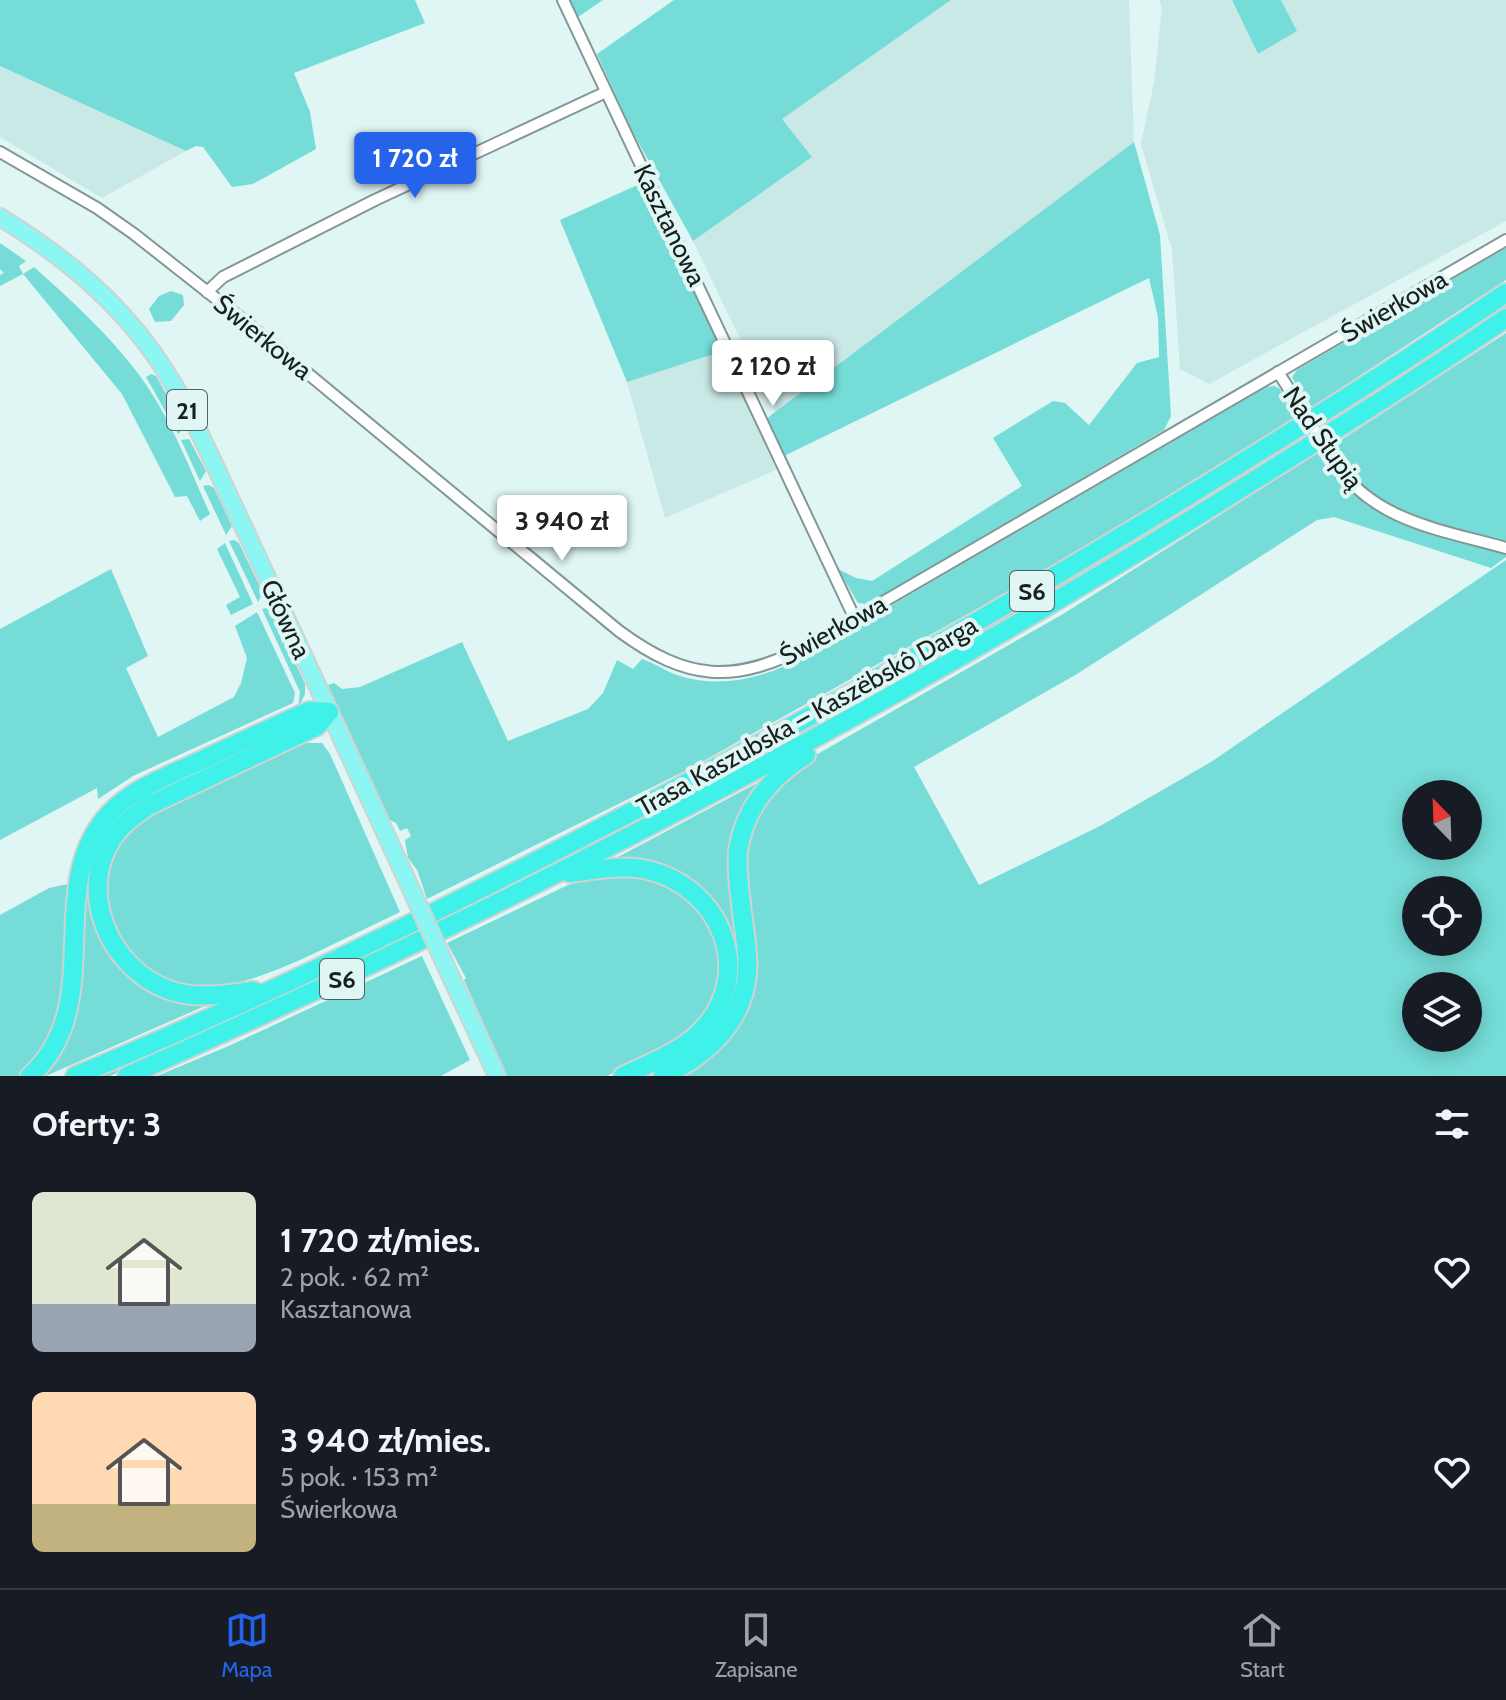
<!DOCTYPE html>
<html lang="pl">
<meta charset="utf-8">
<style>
:root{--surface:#171b24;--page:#20242c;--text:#f1f3f6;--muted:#9ea1a6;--line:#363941;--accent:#2563eb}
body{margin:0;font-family:Cabin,sans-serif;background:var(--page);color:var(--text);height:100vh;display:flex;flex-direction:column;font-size:30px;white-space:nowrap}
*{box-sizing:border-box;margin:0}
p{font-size:26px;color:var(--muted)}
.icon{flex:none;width:44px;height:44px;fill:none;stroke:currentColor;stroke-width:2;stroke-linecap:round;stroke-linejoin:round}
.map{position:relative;height:1076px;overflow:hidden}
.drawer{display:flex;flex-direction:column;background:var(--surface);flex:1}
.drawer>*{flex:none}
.needle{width:52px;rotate:337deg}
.tools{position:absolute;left:1402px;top:780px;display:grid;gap:16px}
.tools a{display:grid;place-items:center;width:80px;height:80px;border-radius:50%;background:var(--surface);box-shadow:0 4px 20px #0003;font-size:40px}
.price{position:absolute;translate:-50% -68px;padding:0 18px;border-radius:8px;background:#fff;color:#222;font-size:26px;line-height:52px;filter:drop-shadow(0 2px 4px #0008)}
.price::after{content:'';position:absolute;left:50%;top:48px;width:24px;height:18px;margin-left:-12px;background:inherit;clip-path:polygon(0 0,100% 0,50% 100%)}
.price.on{background:var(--accent);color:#fff}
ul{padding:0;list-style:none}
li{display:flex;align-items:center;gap:24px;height:200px;padding:0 32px}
li span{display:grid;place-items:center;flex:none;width:224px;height:160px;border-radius:12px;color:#555}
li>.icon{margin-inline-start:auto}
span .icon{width:96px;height:96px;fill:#fffc;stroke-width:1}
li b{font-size:34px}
h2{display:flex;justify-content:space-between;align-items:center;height:96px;padding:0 32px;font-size:34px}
.tabs{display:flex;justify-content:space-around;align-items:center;height:112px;border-top:2px solid var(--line);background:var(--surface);font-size:22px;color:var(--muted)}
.tabs a{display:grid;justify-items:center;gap:4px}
.tabs .on{color:var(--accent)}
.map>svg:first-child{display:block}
.built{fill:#c9e9e7}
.green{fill:#75dcd7;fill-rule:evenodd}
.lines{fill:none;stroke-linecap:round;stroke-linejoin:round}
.minor-casing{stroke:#829796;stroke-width:14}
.primary-casing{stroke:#d1d2d2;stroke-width:20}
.motorway-casing{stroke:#d1d2d2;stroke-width:22}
.minor{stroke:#fff;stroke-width:10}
.primary{stroke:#8cf7f2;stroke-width:16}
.motorway{stroke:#40f1ea;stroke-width:18}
.minor-bridge-casing{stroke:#829796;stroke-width:14;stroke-linecap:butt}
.primary-bridge-casing{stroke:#d1d2d2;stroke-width:20;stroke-linecap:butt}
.minor-bridge{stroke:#fff;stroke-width:10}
.primary-bridge{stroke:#8cf7f2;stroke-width:16}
.labels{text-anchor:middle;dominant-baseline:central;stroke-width:8;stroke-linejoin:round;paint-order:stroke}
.shield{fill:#dff6f4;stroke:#54605f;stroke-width:2}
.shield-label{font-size:24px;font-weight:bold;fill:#18201f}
.street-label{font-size:26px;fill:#18201f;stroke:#dff6f4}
</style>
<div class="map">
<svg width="1506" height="1076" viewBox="0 0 1506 1076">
<rect width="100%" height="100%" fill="#dff6f4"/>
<g class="built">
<path d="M 951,0 L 1129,0 L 1134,142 L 776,413 L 693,241 L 812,157 L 781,119 Z"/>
<path d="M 1159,0 L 1232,0 L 1258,54 L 1297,31 L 1281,0 L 1506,0 L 1506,221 L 1209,384 L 1180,369 L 1172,250 L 1141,144 L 1154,82 L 1162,7 Z"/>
<path d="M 0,66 L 186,151 L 102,198 L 0,137 Z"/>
<path d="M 723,351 L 776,470 L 665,518 L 627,382 Z"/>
</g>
<g class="green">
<path d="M 0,0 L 415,0 L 425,23 L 294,73 L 310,112 L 316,149 L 253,184 L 232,187 L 203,147 L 196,146 L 186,151 L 0,66 Z"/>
<path d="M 570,0 L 603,0 L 578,17 Z"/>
<path d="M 674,0 L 951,0 L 782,119 L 812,157 L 693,241 L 631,129 L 597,54 Z"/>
<path d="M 1232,0 L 1281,0 L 1297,31 L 1258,54 Z"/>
<path d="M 1134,142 L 1160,235 L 1171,416 L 1164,430 L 868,604 L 858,603 L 838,569 L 856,578 L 872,581 L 1022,486 L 993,438 L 1053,401 L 1065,403 L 1089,425 L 1137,363 L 1159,357 L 1158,317 L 1149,278 L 784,456 L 766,419 Z"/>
<path d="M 644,182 L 723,351 L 627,382 L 560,220 Z"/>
<path d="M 0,243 L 26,261 L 19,266 L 23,274 L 34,267 C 71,300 107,333 137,372 C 169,414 189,467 210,514 L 200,521 L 187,496 L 175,497 L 122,394 L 23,274 L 0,286 L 0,275 L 4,273 L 0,269 Z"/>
<path d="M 1506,248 L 1506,280 L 1312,407 L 1302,391 L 1300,392 L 1292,377 L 1297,370 Z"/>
<path d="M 171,291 L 183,295 L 184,305 L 171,321 L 155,322 L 149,309 L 159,296 Z"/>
<path d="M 1506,301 L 1506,310 L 1325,428 L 1321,422 Z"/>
<path d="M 1506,333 L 1506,542 C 1458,528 1388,519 1354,479 C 1344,467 1344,458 1335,444 Z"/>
<path d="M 151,374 L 156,376 L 182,422 L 182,430 L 178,434 L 146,377 Z"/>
<path d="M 1275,386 L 1280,389 L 1295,418 L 1045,571 L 689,769 L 427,899 L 417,870 L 408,858 L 405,840 L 411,836 L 407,828 L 400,831 L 396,823 L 390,820 L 328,685 L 334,683 L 342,689 L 360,687 L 462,642 L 508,741 L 588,709 L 603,693 L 617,660 L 633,669 L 642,659 C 655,663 665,671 677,675 C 719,689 759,679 798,660 L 1266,387 Z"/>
<path d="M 1305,432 L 1309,439 L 1240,482 L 1237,476 Z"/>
<path d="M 189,439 L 206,471 L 200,481 L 181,440 Z"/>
<path d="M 1318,453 L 1328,470 L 1332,468 L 1365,504 L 1390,518 L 1506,552 L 1506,557 L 1491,568 L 1334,517 L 1317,520 L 1077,674 L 914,767 L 979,885 L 1100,826 L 1211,762 L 1506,560 L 1506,1076 L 677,1076 L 734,1030 L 748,838 L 762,804 L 814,756 L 1063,614 ZM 1416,794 L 1468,794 L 1468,846 L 1416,846 ZM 1416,890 L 1468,890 L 1468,942 L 1416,942 ZM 1416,986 L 1468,986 L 1468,1038 L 1416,1038 Z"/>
<path d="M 209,485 L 214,488 L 232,526 L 226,535 L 203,486 Z"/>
<path d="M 1186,507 L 1190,513 L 790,745 L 441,925 L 438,918 Z"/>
<path d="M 234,540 L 239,543 L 263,593 L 258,602 L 229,541 Z"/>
<path d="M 225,543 L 253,604 L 231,615 L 226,605 L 240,597 L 217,549 Z"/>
<path d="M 111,569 L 148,656 L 126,668 L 158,737 L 234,697 L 241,683 L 247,658 L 235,626 L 257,612 L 295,693 L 293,703 L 133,776 L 98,799 L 97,788 L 0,840 L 0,629 Z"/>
<path d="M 267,608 L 271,610 L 305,684 L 305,694 L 298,709 L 300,692 L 262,609 Z"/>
<path d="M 296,723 L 103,841 L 108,949 L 207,1005 L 46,1076 L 40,1076 L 52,1062 L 87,872 L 90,859 L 110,822 L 138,798 Z"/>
<path d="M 303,739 L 305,743 L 322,743 L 330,754 L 400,912 C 371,926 342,940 313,954 C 235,990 150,1021 110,917 C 101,893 105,856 123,837 C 146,813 175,802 205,787 C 238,771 270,755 303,739 Z"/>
<path d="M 759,782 L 749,799 L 740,962 L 736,993 L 714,1033 L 666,1067 L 647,1076 L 635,1076 L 706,1035 L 730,931 C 709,883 667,859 616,858 Z"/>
<path d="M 607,874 L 659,879 L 701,909 L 720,946 L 718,990 L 704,1016 L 682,1037 L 607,1076 L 507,1076 L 464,980 L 466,978 L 447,943 L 568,885 Z"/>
<path d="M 73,883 L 62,1013 L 35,1063 L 20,1076 L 0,1076 L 0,915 L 49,888 Z"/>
<path d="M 410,931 L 414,938 L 149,1059 L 110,1076 L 93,1076 Z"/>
<path d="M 422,956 L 470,1060 L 441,1076 L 157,1076 L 231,1045 Z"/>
</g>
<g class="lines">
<defs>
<g id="minor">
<path d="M 563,0 L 855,619"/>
<path d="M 0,152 L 97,208 L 134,234 L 242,319 L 619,631 C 687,681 734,685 809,645 L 1506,240"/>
<path d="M 207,292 L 223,277 L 375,200 L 606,92"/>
<path d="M 1278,372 L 1294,397"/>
<path d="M 1336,464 C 1375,522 1443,530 1506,548"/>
</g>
<g id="primary">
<path d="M 0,217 C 53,250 98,284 138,333 C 185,390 213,464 245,530 C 299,645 352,761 405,876"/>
<path d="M 450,975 L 497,1076"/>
</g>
<g id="motorway">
<path d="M 570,873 C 594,870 619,865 643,869 C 721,884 759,976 698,1034 C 678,1053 648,1064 623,1076"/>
<path d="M 254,991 C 225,994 196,1000 169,990 C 110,969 77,893 112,839 C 121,825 135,815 148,806 L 317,726 L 329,712"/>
<path d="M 30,1076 C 109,1005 42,886 109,814 C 134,787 171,775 204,759 C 239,743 274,726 309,711 L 329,712"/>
<path d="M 75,1076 C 249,1004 420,921 587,835 C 792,730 991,616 1188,496 C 1295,430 1402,364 1506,293"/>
<path d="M 127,1076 C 501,911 865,722 1213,506 C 1311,445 1411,384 1506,318"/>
<path d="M 663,1076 C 706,1056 743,1023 747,973 C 749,953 744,932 742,912 C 740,893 736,871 738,851 C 744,809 771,777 806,755"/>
</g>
</defs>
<use href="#minor" class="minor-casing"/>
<use href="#primary" class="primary-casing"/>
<use href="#motorway" class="motorway-casing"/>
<use href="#minor" class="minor"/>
<use href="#primary" class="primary"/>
<use href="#motorway" class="motorway"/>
<defs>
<path id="minor-bridge" d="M 1294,397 L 1336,464"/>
<path id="primary-bridge" d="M 405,876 L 450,975"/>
</defs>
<use href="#minor-bridge" class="minor-bridge-casing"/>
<use href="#primary-bridge" class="primary-bridge-casing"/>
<use href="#minor-bridge" class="minor-bridge"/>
<use href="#primary-bridge" class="primary-bridge"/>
</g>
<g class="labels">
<g class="shield">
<rect x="167" y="390" width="40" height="40" rx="6"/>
<rect x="1010" y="571" width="44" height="40" rx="6"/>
<rect x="320" y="959" width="44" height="40" rx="6"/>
</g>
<g class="shield-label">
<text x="187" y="410">21</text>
<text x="1032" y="591">S6</text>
<text x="342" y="979">S6</text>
</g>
<g class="street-label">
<text transform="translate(670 225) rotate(64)">Kasztanowa</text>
<text transform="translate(1394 306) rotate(-30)">Świerkowa</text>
<text transform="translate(263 337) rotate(39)">Świerkowa</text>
<text transform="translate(1323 438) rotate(55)">Nad Słupią</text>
<text transform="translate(286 619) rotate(65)">Główna</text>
<text transform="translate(833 630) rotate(-29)">Świerkowa</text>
<text transform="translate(807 716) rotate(-29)">Trasa Kaszubska – Kaszëbskô Darga</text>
</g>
</g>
</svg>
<div class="tools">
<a><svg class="needle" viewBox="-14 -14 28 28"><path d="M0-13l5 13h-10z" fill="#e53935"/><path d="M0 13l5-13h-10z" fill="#9ea1a6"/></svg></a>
<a><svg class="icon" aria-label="locate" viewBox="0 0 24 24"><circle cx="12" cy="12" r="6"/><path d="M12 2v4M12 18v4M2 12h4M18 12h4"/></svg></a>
<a><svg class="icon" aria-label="layers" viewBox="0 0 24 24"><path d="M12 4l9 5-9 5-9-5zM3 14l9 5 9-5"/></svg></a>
</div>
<b class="price on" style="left:415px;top:200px">1 720 zł</b>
<b class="price" style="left:773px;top:408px">2 120 zł</b>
<b class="price" style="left:562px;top:563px">3 940 zł</b>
</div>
<section class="drawer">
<h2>Oferty: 3<svg class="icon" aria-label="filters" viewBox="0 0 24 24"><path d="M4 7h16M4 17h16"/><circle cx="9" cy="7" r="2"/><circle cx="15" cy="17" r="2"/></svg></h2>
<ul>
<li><span style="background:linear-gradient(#dfe7d0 70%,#9aa5b1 0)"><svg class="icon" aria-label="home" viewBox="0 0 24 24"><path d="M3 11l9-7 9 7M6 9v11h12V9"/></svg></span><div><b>1 720 zł/mies.</b><p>2 pok. · 62 m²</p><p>Kasztanowa</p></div><svg class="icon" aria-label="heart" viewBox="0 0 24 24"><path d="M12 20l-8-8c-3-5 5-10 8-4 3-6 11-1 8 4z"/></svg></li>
<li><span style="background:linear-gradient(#ffd9b3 70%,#c2b280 0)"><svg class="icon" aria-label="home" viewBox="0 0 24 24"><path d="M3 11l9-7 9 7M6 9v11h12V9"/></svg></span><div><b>3 940 zł/mies.</b><p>5 pok. · 153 m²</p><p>Świerkowa</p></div><svg class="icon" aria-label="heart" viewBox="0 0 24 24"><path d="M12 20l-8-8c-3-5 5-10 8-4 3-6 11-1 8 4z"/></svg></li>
</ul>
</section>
<nav class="tabs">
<a class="on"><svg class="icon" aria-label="map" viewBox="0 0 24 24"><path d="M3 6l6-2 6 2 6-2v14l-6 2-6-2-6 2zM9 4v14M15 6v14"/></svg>Mapa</a>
<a><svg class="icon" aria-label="saved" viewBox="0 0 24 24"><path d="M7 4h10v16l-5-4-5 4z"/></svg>Zapisane</a>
<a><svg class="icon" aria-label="home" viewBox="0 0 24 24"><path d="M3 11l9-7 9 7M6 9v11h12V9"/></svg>Start</a>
</nav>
